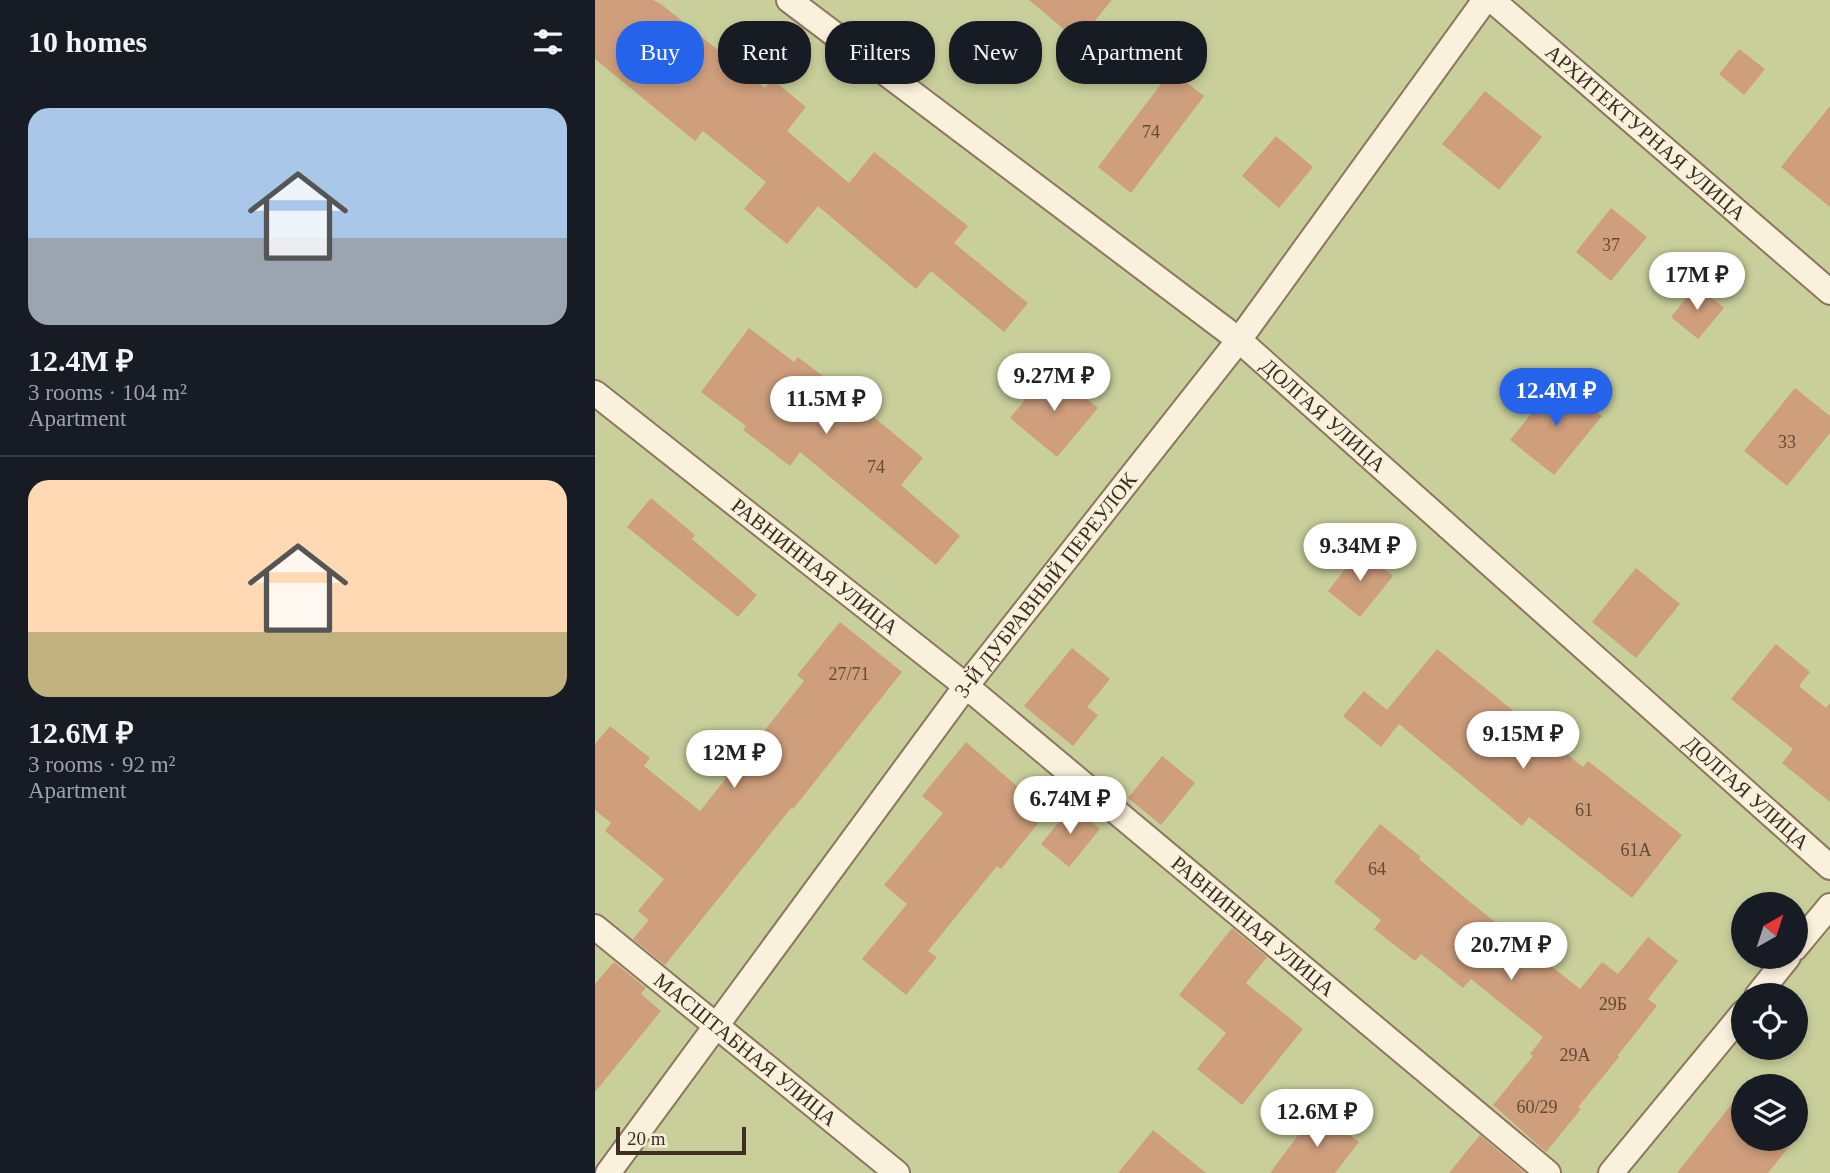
<!DOCTYPE html>
<meta charset="utf-8">
<style>
:root{--surface:#171b24;--page:#20242c;--text:#f1f3f6;--muted:#9ea1a6;--line:#363941;--accent:#2563eb}
body{margin:0;font-family:"Times New Roman",serif;background:var(--page);color:var(--text);height:100vh;display:flex;flex-direction:column;font-size:26px;white-space:nowrap}
*{box-sizing:border-box;margin:0}
p{font-size:23px;color:var(--muted)}
.icon{flex:none;width:38px;height:38px;fill:none;stroke:currentColor;stroke-width:2;stroke-linecap:round;stroke-linejoin:round}
.map{position:relative;flex:1;overflow:hidden}
.drawer{display:flex;flex-direction:column;background:var(--surface);width:595px}
.drawer>*{flex:none}
.hud{position:absolute;left:21px;top:21px;width:665px;height:63px;display:flex;gap:14px}
.needle{width:46px;rotate:39deg}
.fabs{position:absolute;left:1136px;top:892px;display:grid;gap:14px}
.fabs a{display:grid;place-items:center;width:77px;height:77px;border-radius:50%;background:var(--surface);box-shadow:0 4px 10px #0003;font-size:35px}
.scale{position:absolute;left:21px;bottom:18px;width:130px;box-sizing:border-box;padding-left:7px;border:4px solid #3d2e20;border-top:0;font-size:19px;line-height:24px;white-space:nowrap;color:#3d2e20;-webkit-text-stroke:5px #f7eed8;paint-order:stroke}
.price{position:absolute;translate:-50% -60px;padding:0 16px;border-radius:24px;background:#fff;color:#222;font-size:23px;line-height:46px;filter:drop-shadow(0 2px 4px #0008)}
.price::after{content:'';position:absolute;left:50%;top:42px;width:21px;height:16px;margin-left:-10px;background:inherit;clip-path:polygon(0 0,100% 0,50% 100%)}
.price.selected{background:var(--accent);color:#fff}
ul{padding:0;list-style:none}
li{display:grid;align-content:center;gap:14px;height:371px;padding:0 28px}
li+li{border-top:2px solid var(--line)}
li span{display:grid;place-items:center;height:217px;border-radius:21px;color:#555}
li>.icon{margin-inline-start:auto}
span .icon{width:126px;height:126px;fill:#fffc;stroke-width:1}
li b{font-size:30px}
h2{display:flex;justify-content:space-between;align-items:center;height:84px;padding:0 28px;font-size:30px}
.tag{padding:0 24px;border-radius:28px;background:var(--surface);box-shadow:0 4px 10px #0003;font-size:24px;line-height:63px}
.tag.selected{background:var(--accent);color:#fff}
main{display:flex;flex:1;min-height:0}
.map>svg:first-child{display:block}
.green{fill:#c9cf9b;fill-rule:evenodd}
.building{fill:#cf9f7d}
.lines{fill:none;stroke-linecap:round;stroke-linejoin:round}
.lane-casing{stroke:#8d765c;stroke-width:28}
.lane{stroke:#faf1dc;stroke-width:24}
.labels{text-anchor:middle;dominant-baseline:central;stroke-width:5;stroke-linejoin:round;paint-order:stroke}
.number-label{font-size:18px;fill:#624a37}
.street-label{font-size:21px;fill:#3d2e20;stroke:#f7eed8}
</style>
<main>
<section class="drawer">
<h2>10 homes<svg class="icon" aria-label="filters" viewBox="0 0 24 24"><path d="M4 7h16M4 17h16"/><circle cx="9" cy="7" r="2"/><circle cx="15" cy="17" r="2"/></svg></h2>
<ul>
<li><span style="background:linear-gradient(#a9c7e8 60%,#9aa5b1 0)"><svg class="icon" aria-label="home" viewBox="0 0 24 24"><path d="M3 11l9-7 9 7M6 9v11h12V9"/></svg></span><div><b>12.4M ₽</b><p>3 rooms · 104 m²</p><p>Apartment</p></div></li>
<li><span style="background:linear-gradient(#ffd9b3 70%,#c2b280 0)"><svg class="icon" aria-label="home" viewBox="0 0 24 24"><path d="M3 11l9-7 9 7M6 9v11h12V9"/></svg></span><div><b>12.6M ₽</b><p>3 rooms · 92 m²</p><p>Apartment</p></div></li>
</ul>
</section>
<div class="map">
<svg width="1235" height="1173" viewBox="0 0 1235 1173">
<rect width="100%" height="100%" fill="#f0e4c8"/>
<path class="green" d="M 0,0 L 1235,0 L 1235,1173 L 0,1173 ZM 1148,905 L 1200,905 L 1200,957 L 1148,957 ZM 1148,996 L 1200,996 L 1200,1048 L 1148,1048 ZM 1148,1087 L 1200,1087 L 1200,1139 L 1148,1139 Z"/>
<g class="building">
<path d="M 0,0 L 58,0 L 66,4 L 170,88 L 177,79 L 211,107 L 192,131 L 254,183 L 279,152 L 373,226 L 359,243 L 433,303 L 409,332 L 336,271 L 321,289 L 223,206 L 192,244 L 149,209 L 171,182 L 108,131 L 100,141 L 0,59 Z"/>
<path d="M 434,0 L 517,0 L 483,41 Z"/>
<path d="M 1144,49 L 1170,69 L 1149,95 L 1124,74 Z"/>
<path d="M 576,71 L 609,96 L 536,193 L 503,167 Z"/>
<path d="M 890,91 L 947,137 L 904,190 L 847,144 Z"/>
<path d="M 1235,106 L 1235,207 L 1186,167 Z"/>
<path d="M 681,136 L 718,167 L 684,208 L 647,176 Z"/>
<path d="M 1016,208 L 1052,237 L 1016,281 L 981,252 Z"/>
<path d="M 1101,286 L 1129,308 L 1103,339 L 1076,317 Z"/>
<path d="M 154,328 L 199,362 L 203,357 L 250,393 L 328,458 L 306,485 L 365,536 L 341,565 L 205,452 L 195,466 L 148,430 L 151,426 L 106,392 Z"/>
<path d="M 455,369 L 503,408 L 462,457 L 415,418 Z"/>
<path d="M 963,381 L 1007,416 L 959,475 L 915,440 Z"/>
<path d="M 1200,388 L 1235,416 L 1235,433 L 1192,486 L 1149,451 Z"/>
<path d="M 56,498 L 100,535 L 97,539 L 162,595 L 143,617 L 32,527 Z"/>
<path d="M 765,550 L 798,576 L 765,617 L 733,591 Z"/>
<path d="M 1041,568 L 1085,604 L 1041,658 L 997,622 Z"/>
<path d="M 245,622 L 307,672 L 198,809 L 196,808 L 70,965 L 38,939 L 54,920 L 43,911 L 69,879 L 10,831 L 16,823 L 0,810 L 0,744 L 15,726 L 55,758 L 49,766 L 105,811 L 209,681 L 202,675 Z"/>
<path d="M 1181,644 L 1215,672 L 1204,686 L 1231,708 L 1235,703 L 1235,802 L 1187,763 L 1198,749 L 1136,699 Z"/>
<path d="M 477,648 L 515,679 L 492,707 L 503,715 L 478,746 L 429,706 Z"/>
<path d="M 842,649 L 988,767 L 993,761 L 1087,835 L 1037,898 L 934,817 L 927,826 L 804,724 L 786,747 L 748,716 L 769,691 L 792,710 Z"/>
<path d="M 371,742 L 452,812 L 406,869 L 402,866 L 333,951 L 342,957 L 311,995 L 267,959 L 312,904 L 289,885 L 348,813 L 327,796 Z"/>
<path d="M 567,756 L 600,783 L 566,825 L 533,798 Z"/>
<path d="M 477,806 L 505,829 L 474,867 L 446,844 Z"/>
<path d="M 785,824 L 826,857 L 824,859 L 870,898 L 985,989 L 1007,962 L 1023,974 L 1053,937 L 1083,961 L 1053,999 L 1062,1006 L 1023,1055 L 1024,1057 L 983,1107 L 986,1109 L 951,1152 L 898,1105 L 938,1056 L 935,1054 L 948,1037 L 876,979 L 868,988 L 826,954 L 820,961 L 779,929 L 786,920 L 739,882 Z"/>
<path d="M 637,928 L 672,957 L 651,983 L 708,1029 L 647,1105 L 602,1069 L 631,1033 L 584,995 Z"/>
<path d="M 19,962 L 51,988 L 46,994 L 66,1011 L 0,1092 L 0,984 Z"/>
<path d="M 1148,1090 L 1148,1139 L 1200,1139 L 1173,1173 L 1082,1173 Z"/>
<path d="M 722,1110 L 764,1142 L 740,1173 L 675,1173 Z"/>
<path d="M 558,1130 L 611,1173 L 523,1173 Z"/>
<path d="M 885,1135 L 930,1173 L 854,1173 Z"/>
</g>
<g class="lines">
<defs>
<g id="lane">
<path id="s1" d="M 194,0 L 644,340 L 1235,867"/>
<path id="s2" d="M 897,0 L 1235,292"/>
<path id="s3" d="M 0,393 L 371,686 L 953,1173"/>
<path id="s4" d="M 0,927 L 302,1173"/>
<path d="M 1200,948 L 1235,906"/>
<path d="M 1162,996 L 1193,957"/>
<path id="s5" d="M 13,1173 L 371,686 L 644,340 L 890,0"/>
<path d="M 1016,1173 L 1148,1013"/>
</g>
</defs>
<use href="#lane" class="lane-casing"/>
<use href="#lane" class="lane"/>
</g>
<g class="labels">
<g class="number-label">
<text x="556" y="132">74</text>
<text x="1016" y="245">37</text>
<text x="1192" y="442">33</text>
<text x="281" y="467">74</text>
<text x="254" y="674">27/71</text>
<text x="989" y="810">61</text>
<text x="1041" y="850">61А</text>
<text x="782" y="869">64</text>
<text x="1018" y="1004">29Б</text>
<text x="980" y="1055">29А</text>
<text x="942" y="1107">60/29</text>
</g>
<g class="street-label">
<text stroke="none"><textPath href="#s2" startOffset="203">АРХИТЕКТУРНАЯ УЛИЦА</textPath></text>
<text stroke="none"><textPath href="#s1" startOffset="677">ДОЛГАЯ УЛИЦА</textPath></text>
<text stroke="none"><textPath href="#s3" startOffset="280">РАВНИННАЯ УЛИЦА</textPath></text>
<text stroke="none"><textPath href="#s5" startOffset="733">3-Й ДУБРАВНЫЙ ПЕРЕУЛОК</textPath></text>
<text stroke="none"><textPath href="#s1" startOffset="1244">ДОЛГАЯ УЛИЦА</textPath></text>
<text stroke="none"><textPath href="#s3" startOffset="847">РАВНИННАЯ УЛИЦА</textPath></text>
<text stroke="none"><textPath href="#s4" startOffset="194">МАСШТАБНАЯ УЛИЦА</textPath></text>
</g>
</g>
</svg>
<div class="fabs">
<a><svg class="needle" viewBox="-14 -14 28 28"><path d="M0-13l5 13h-10z" fill="#e53935"/><path d="M0 13l5-13h-10z" fill="#9ea1a6"/></svg></a>
<a><svg class="icon" aria-label="locate" viewBox="0 0 24 24"><circle cx="12" cy="12" r="6"/><path d="M12 2v4M12 18v4M2 12h4M18 12h4"/></svg></a>
<a><svg class="icon" aria-label="layers" viewBox="0 0 24 24"><path d="M12 4l9 5-9 5-9-5zM3 14l9 5 9-5"/></svg></a>
</div>
<div class="scale">20 m</div>
<b class="price" style="left:1102px;top:312px">17M ₽</b>
<b class="price" style="left:459px;top:413px">9.27M ₽</b>
<b class="price selected" style="left:961px;top:428px">12.4M ₽</b>
<b class="price" style="left:231px;top:436px">11.5M ₽</b>
<b class="price" style="left:765px;top:583px">9.34M ₽</b>
<b class="price" style="left:928px;top:771px">9.15M ₽</b>
<b class="price" style="left:139px;top:790px">12M ₽</b>
<b class="price" style="left:475px;top:836px">6.74M ₽</b>
<b class="price" style="left:916px;top:982px">20.7M ₽</b>
<b class="price" style="left:722px;top:1149px">12.6M ₽</b>
<div class="hud">
<a class="tag selected">Buy</a>
<a class="tag">Rent</a>
<a class="tag">Filters</a>
<a class="tag">New</a>
<a class="tag">Apartment</a>
</div>
</div>
</main>
